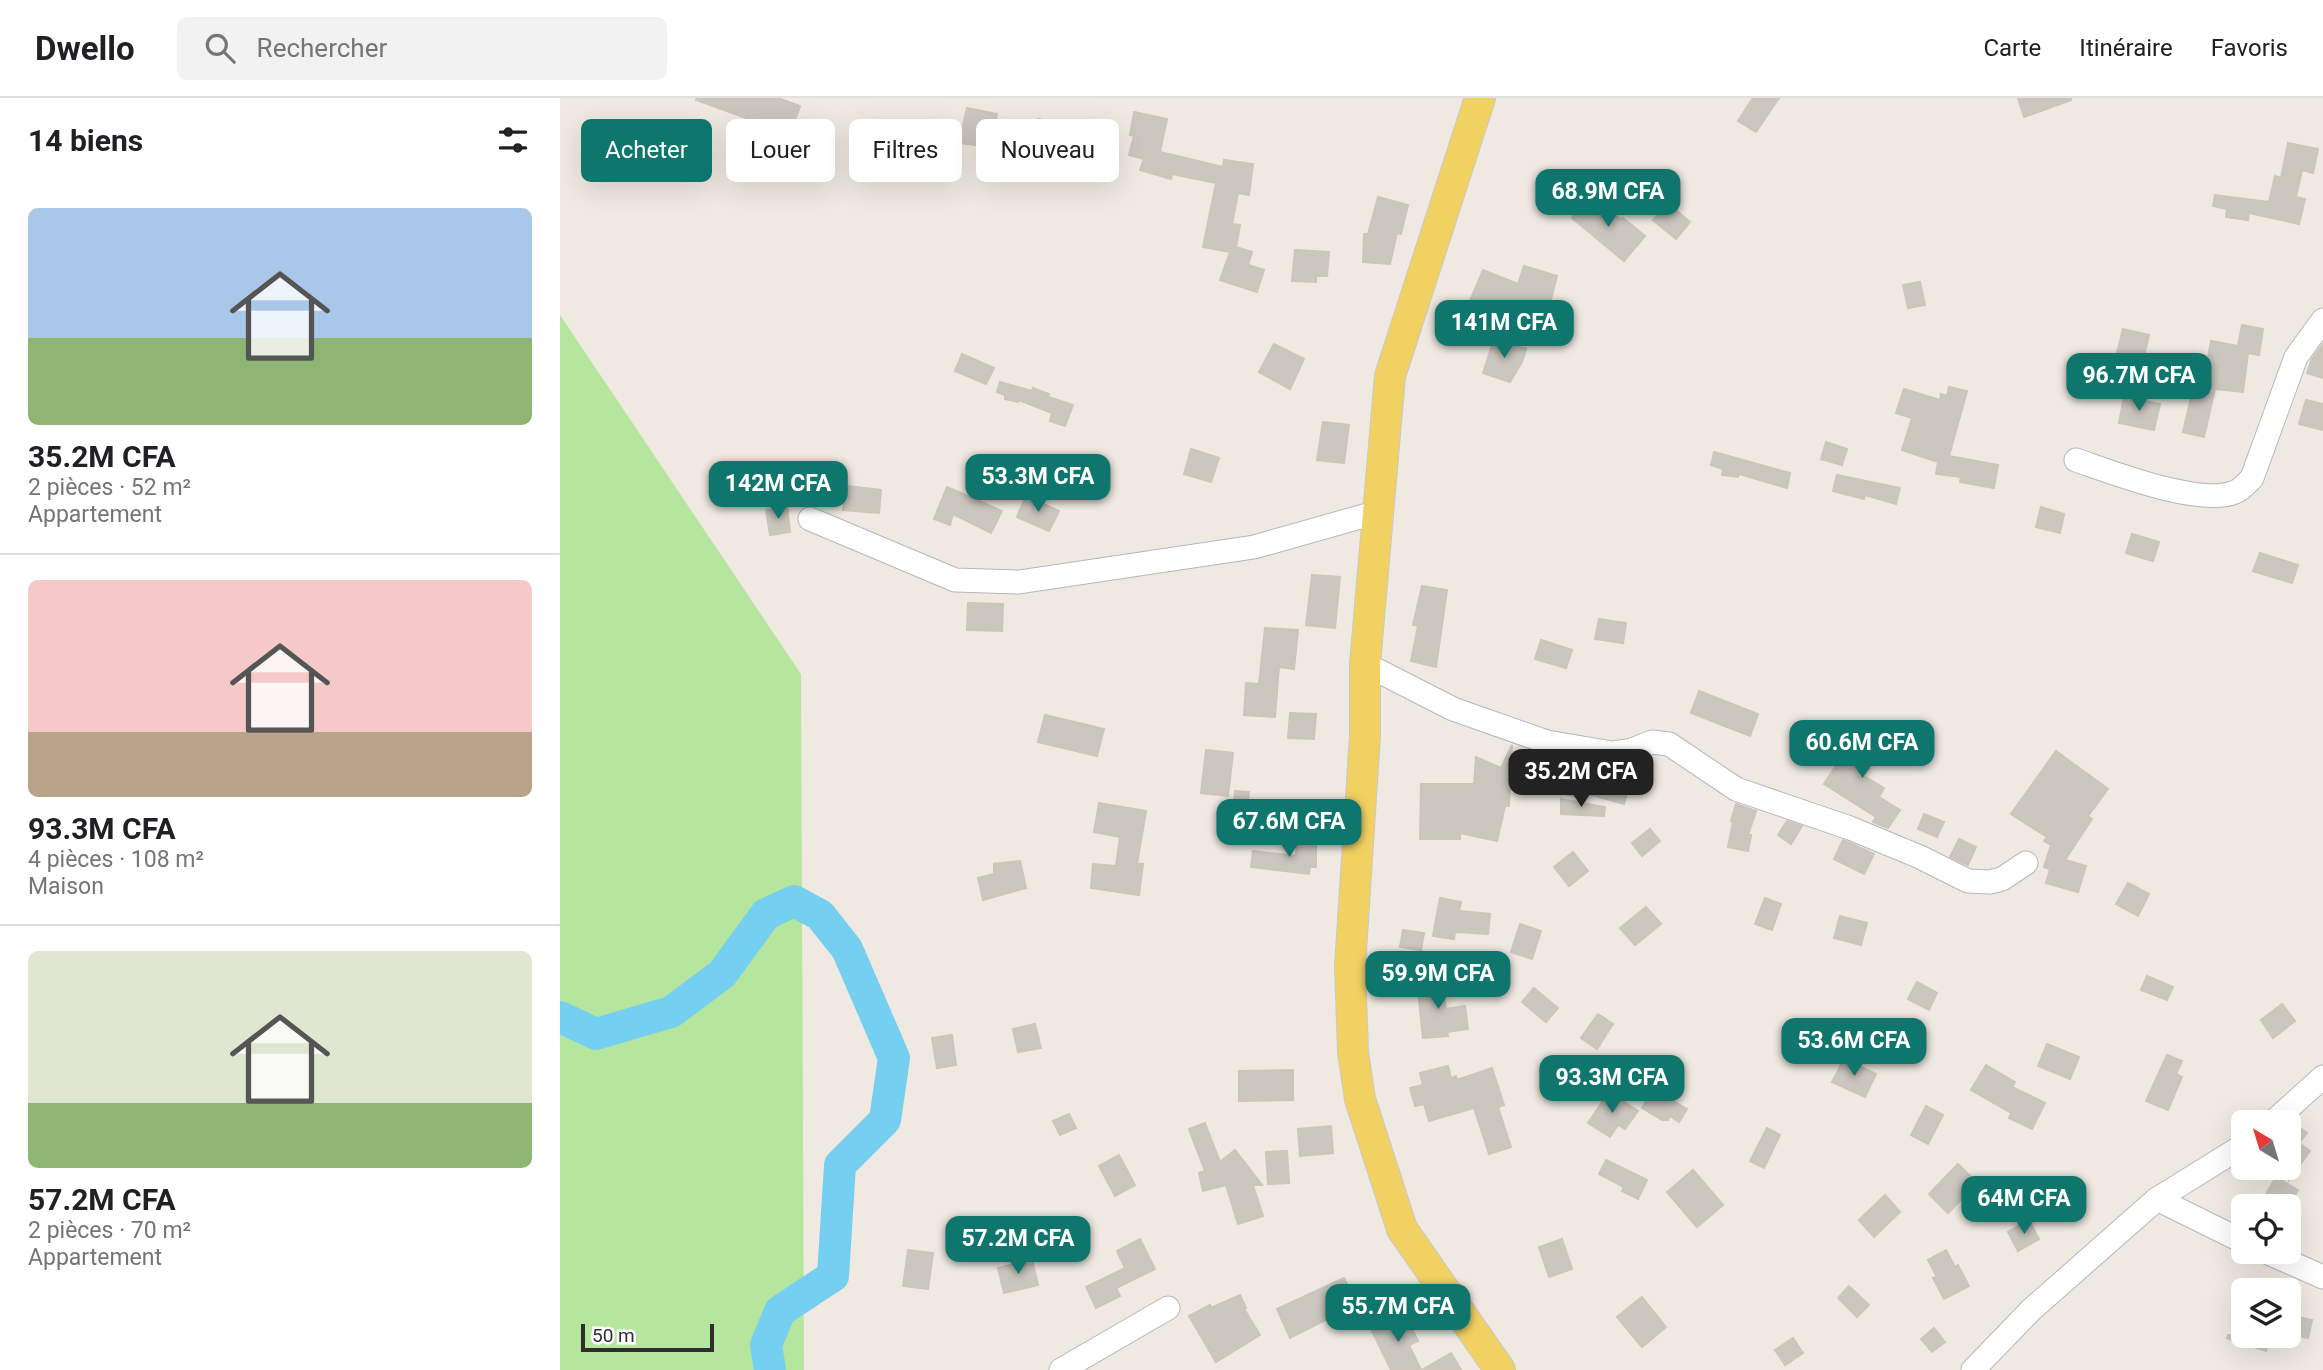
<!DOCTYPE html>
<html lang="fr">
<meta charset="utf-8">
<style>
:root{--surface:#fff;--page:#f2f2f2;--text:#202124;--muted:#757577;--line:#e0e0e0;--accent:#0f766e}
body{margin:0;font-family:Roboto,sans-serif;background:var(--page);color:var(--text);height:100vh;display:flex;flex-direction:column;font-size:26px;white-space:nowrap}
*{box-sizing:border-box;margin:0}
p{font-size:23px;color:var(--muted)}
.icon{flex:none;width:38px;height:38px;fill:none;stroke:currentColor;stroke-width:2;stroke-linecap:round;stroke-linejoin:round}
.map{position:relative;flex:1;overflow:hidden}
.side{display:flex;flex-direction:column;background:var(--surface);width:560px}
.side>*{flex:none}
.top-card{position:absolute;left:21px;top:21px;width:665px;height:63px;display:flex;gap:14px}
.needle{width:46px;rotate:322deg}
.buttons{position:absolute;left:1671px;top:1012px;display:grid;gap:14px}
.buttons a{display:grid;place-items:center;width:70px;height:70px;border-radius:10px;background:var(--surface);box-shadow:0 7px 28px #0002;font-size:35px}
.scale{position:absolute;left:21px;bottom:18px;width:133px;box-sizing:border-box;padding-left:7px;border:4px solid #2e2e2e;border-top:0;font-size:19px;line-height:24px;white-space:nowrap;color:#2e2e2e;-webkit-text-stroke:5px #fff;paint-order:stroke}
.price{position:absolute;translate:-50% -60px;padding:0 16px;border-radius:14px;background:var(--accent);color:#fff;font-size:23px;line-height:46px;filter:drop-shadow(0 2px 4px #0008)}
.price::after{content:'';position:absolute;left:50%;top:42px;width:21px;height:16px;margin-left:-10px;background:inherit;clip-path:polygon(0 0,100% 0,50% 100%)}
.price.on{background:#222;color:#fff}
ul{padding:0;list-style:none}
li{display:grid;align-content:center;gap:14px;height:371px;padding:0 28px}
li+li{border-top:2px solid var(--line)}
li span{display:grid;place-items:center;height:217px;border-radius:10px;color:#555}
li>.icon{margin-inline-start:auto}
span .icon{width:126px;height:126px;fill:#fffc;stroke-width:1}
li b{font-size:30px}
h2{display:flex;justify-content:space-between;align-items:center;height:84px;padding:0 28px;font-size:30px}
.chip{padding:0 24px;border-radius:10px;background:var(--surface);box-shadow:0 7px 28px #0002;font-size:24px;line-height:63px}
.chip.on{background:var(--accent);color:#fff}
header{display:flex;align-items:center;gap:42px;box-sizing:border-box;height:98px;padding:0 35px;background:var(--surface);border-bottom:2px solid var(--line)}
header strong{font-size:33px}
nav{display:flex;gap:38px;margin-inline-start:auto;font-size:24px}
.search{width:490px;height:63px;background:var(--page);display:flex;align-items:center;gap:18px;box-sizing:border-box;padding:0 24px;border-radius:10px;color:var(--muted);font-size:26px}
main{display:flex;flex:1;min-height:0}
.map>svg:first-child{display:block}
.green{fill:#b6e59e}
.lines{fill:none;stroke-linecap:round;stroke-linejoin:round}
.river{stroke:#75cff0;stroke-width:32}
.building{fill:#cbc7bf;stroke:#cbc5ba;stroke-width:2}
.minor-casing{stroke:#b4b7c1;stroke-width:25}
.major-casing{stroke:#c9c9c9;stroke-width:32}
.minor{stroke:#fff;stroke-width:23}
.major{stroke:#f2d163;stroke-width:30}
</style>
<header>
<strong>Dwello</strong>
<div class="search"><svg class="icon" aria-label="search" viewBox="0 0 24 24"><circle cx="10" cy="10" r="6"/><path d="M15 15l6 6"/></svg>Rechercher</div>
<nav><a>Carte</a><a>Itinéraire</a><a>Favoris</a></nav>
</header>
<main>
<section class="side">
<h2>14 biens<svg class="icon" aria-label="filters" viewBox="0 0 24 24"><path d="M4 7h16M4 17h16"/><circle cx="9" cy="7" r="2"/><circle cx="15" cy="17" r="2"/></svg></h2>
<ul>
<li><span style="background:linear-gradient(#a9c7e8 60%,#8fb573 0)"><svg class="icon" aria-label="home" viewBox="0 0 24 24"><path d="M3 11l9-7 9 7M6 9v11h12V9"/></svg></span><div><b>35.2M CFA</b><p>2 pièces · 52 m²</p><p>Appartement</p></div></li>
<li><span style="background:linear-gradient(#f6c9c9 70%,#b9a48a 0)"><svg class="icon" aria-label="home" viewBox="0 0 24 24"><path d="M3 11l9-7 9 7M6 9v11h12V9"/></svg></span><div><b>93.3M CFA</b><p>4 pièces · 108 m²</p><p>Maison</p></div></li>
<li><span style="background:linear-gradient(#dfe7d0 70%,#8fb573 0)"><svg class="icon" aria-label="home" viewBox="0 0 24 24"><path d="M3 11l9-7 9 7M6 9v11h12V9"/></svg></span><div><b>57.2M CFA</b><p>2 pièces · 70 m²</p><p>Appartement</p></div></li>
</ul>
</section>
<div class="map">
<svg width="1763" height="1272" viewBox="0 0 1763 1272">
<rect width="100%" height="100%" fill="#efe9e1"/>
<path class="green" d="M 0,217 L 241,576 L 244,1272 L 0,1272 Z"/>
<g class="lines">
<path class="river" d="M 0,919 L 36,936 L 111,914 L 162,876 L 206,816 L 234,803 L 260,817 L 287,851 L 334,960 L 325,1022 L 280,1067 L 273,1178 L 220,1213 L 206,1247 L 210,1272"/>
</g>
<g class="building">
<path d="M 137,0 L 218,0 L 240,8 L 231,33 L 203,23 L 203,26 L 136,2 Z"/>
<path d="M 1193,0 L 1219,0 L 1196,34 L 1178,23 Z"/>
<path d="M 1458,0 L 1511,0 L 1511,2 L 1464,19 Z"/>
<path d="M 407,10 L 437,16 L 434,34 L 438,34 L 435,50 L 399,45 Z"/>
<path d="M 574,14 L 607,21 L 600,54 L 663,69 L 664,62 L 693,66 L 689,97 L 678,95 L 672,126 L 680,127 L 676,149 L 692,154 L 688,167 L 704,172 L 697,194 L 660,182 L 670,154 L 643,149 L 656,85 L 612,76 L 611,81 L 580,72 L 584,61 L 569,57 L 574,38 L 570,37 Z"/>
<path d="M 478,21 L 547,33 L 543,49 L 511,41 L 509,50 L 475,45 Z"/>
<path d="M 1728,45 L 1758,51 L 1753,75 L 1742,72 L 1736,99 L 1745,101 L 1739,126 L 1689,115 L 1688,122 L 1666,119 L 1667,111 L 1653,108 L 1655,97 L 1709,104 L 1715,78 L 1721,80 Z"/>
<path d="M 818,99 L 848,107 L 841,136 L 837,135 L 830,166 L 803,164 L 804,136 L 808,136 Z"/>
<path d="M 1026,99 L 1062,122 L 1063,120 L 1085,138 L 1064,163 L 1012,120 Z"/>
<path d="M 1107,105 L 1130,124 L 1116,141 L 1093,122 Z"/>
<path d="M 735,152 L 769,154 L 767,178 L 756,178 L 756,184 L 732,183 Z"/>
<path d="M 964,168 L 997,178 L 983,233 L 910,203 L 923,172 L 958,186 Z"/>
<path d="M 1360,184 L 1365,207 L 1348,210 L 1343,187 Z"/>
<path d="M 1682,227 L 1703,231 L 1699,257 L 1688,255 L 1683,294 L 1655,291 L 1644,339 L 1623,334 L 1633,291 L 1613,290 L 1614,267 L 1644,268 L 1644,265 L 1647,265 L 1651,243 L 1678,248 Z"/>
<path d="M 1563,231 L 1589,237 L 1582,266 L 1556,259 Z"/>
<path d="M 934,241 L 966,251 L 962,264 L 950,284 L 923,275 Z"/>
<path d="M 714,246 L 744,261 L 730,291 L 699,274 Z"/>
<path d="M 1763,246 L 1763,280 L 1747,275 L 1752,261 Z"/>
<path d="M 402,256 L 434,270 L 426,286 L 395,273 Z"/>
<path d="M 440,284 L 472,293 L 473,290 L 489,296 L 488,299 L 513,307 L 505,328 L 490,323 L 492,315 L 459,302 L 458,304 L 445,301 L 445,297 L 437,294 Z"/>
<path d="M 1389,289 L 1407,293 L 1389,358 L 1438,367 L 1434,390 L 1400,384 L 1401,379 L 1376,376 L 1378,364 L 1342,352 L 1352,320 L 1336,315 L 1344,291 L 1380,302 L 1381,296 L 1387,298 Z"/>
<path d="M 1564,299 L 1600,306 L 1594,332 L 1559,325 Z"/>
<path d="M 1746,302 L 1763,306 L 1763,332 L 1739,326 Z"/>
<path d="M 763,324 L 789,327 L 784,365 L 757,362 Z"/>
<path d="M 1266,344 L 1287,351 L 1282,367 L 1261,361 Z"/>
<path d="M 631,351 L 659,360 L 651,384 L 624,376 Z"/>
<path d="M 1154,354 L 1230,375 L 1227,390 L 1179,376 L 1178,379 L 1162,377 L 1163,371 L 1151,367 Z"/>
<path d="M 1277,377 L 1340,390 L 1336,406 L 1305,397 L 1304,401 L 1273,393 Z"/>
<path d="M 286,388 L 321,392 L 319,415 L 283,412 Z"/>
<path d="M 387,389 L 442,413 L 431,435 L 393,416 L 390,427 L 374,421 Z"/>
<path d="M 466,398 L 499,413 L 489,433 L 457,419 Z"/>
<path d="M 227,409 L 230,434 L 210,437 L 206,412 Z"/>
<path d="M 1481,409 L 1504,416 L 1500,435 L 1476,429 Z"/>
<path d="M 1572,436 L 1599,444 L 1593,463 L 1566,455 Z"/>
<path d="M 1700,455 L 1738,467 L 1732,485 L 1693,473 Z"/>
<path d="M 752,477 L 780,479 L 775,530 L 746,527 Z"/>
<path d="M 862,488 L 887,492 L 876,569 L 851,563 L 858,528 L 853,527 Z"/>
<path d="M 408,505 L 443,506 L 442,533 L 407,532 Z"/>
<path d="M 1039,521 L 1066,525 L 1063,545 L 1035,541 Z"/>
<path d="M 705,530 L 738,532 L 734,571 L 719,569 L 715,619 L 684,617 L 686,585 L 699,586 Z"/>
<path d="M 981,542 L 1012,552 L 1006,570 L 975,561 Z"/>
<path d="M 1139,593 L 1198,616 L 1190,638 L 1131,615 Z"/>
<path d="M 730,615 L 756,616 L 754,641 L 728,640 Z"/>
<path d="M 485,617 L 544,631 L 537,658 L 478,644 Z"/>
<path d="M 1298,634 L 1323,650 L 1304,678 L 1324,690 L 1319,699 L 1340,712 L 1328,730 L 1313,724 L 1316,719 L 1264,686 Z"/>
<path d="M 952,647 L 949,708 L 945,708 L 937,743 L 900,735 L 900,741 L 860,741 L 861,686 L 914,686 L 916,659 L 941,670 Z"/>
<path d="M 646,652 L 673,655 L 668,698 L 641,695 Z"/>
<path d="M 1496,653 L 1548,691 L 1528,718 L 1532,721 L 1505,762 L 1526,768 L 1518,794 L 1486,785 L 1490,771 L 1484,769 L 1491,747 L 1484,743 L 1487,739 L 1451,716 Z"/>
<path d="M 1014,663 L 1074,671 L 1064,706 L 1025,695 L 1025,699 L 1008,697 Z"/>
<path d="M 675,693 L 689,694 L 684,734 L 672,733 Z"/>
<path d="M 1001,701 L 1045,709 L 1044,718 L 1001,716 Z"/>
<path d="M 539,705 L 586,713 L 577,766 L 583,766 L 579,797 L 531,790 L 533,766 L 556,768 L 560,739 L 534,734 Z"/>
<path d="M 1176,706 L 1196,713 L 1188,737 L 1191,737 L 1188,753 L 1168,749 L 1173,724 L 1171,723 Z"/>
<path d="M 691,712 L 708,714 L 706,731 L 689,729 Z"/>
<path d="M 1364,716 L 1384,724 L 1377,739 L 1358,731 Z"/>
<path d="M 1227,723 L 1242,728 L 1231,746 L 1218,737 Z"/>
<path d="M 1090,731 L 1100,743 L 1082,758 L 1072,745 Z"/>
<path d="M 1399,741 L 1416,749 L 1408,767 L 1390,759 Z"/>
<path d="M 737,742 L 756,743 L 756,769 L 750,769 L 749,776 L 691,769 L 693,753 L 736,758 Z"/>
<path d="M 1283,742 L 1314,756 L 1304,776 L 1274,761 Z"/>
<path d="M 1013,754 L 1028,773 L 1009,788 L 994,769 Z"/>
<path d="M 460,763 L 466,790 L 423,802 L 418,780 L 434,776 L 434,766 Z"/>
<path d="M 1568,785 L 1589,796 L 1578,818 L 1556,806 Z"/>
<path d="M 880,800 L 901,804 L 899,813 L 930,816 L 928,836 L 895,834 L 894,841 L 873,838 Z"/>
<path d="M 1205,800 L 1221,806 L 1212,832 L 1195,826 Z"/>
<path d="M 1086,809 L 1101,826 L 1075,847 L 1060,830 Z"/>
<path d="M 1280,818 L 1307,825 L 1301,847 L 1274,840 Z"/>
<path d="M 960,826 L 981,833 L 972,861 L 951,854 Z"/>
<path d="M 843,832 L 864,835 L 861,852 L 840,849 Z"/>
<path d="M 1587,878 L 1613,889 L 1607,902 L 1581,892 Z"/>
<path d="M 881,880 L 886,911 L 905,908 L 908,931 L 887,934 L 888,938 L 863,940 L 857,884 Z"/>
<path d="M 1357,884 L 1377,895 L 1369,912 L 1348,901 Z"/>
<path d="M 974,890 L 998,910 L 986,924 L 962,904 Z"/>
<path d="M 1722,906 L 1735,923 L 1713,940 L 1701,922 Z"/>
<path d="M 1038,916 L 1053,926 L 1037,951 L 1021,940 Z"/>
<path d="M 475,926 L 481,950 L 458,954 L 453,931 Z"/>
<path d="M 392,937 L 396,967 L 377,970 L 372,940 Z"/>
<path d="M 1487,946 L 1519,959 L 1510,981 L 1478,968 Z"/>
<path d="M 1607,957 L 1622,963 L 1616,976 L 1622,979 L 1608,1012 L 1586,1003 Z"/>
<path d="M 1284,961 L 1316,976 L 1305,999 L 1272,984 Z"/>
<path d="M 1426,967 L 1455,984 L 1452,989 L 1485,1005 L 1472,1031 L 1449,1020 L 1451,1015 L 1411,992 Z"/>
<path d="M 888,968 L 891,980 L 896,978 L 897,982 L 932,970 L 944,1007 L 938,1009 L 951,1049 L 929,1056 L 914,1010 L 869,1023 L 864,1006 L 855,1008 L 850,990 L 863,987 L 860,975 Z"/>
<path d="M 733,972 L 733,1002 L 679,1003 L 679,973 Z"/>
<path d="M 1093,991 L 1127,1011 L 1119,1024 L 1110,1018 L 1108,1022 L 1102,1022 L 1082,1010 Z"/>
<path d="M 1049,994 L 1078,1013 L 1065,1031 L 1058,1027 L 1050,1039 L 1028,1025 Z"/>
<path d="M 1366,1008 L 1383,1017 L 1368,1046 L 1351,1037 Z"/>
<path d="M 509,1016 L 516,1030 L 500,1037 L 493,1023 Z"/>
<path d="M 645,1025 L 660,1064 L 675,1052 L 702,1087 L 693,1087 L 703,1118 L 678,1126 L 666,1087 L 643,1093 L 639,1075 L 645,1073 L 629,1031 Z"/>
<path d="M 1736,1027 L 1747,1035 L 1739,1045 L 1750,1053 L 1729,1082 L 1729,1037 Z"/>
<path d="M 771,1028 L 773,1055 L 740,1058 L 738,1031 Z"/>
<path d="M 1207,1030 L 1220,1037 L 1204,1070 L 1190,1063 Z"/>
<path d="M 727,1053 L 729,1085 L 708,1086 L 706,1054 Z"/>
<path d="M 559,1057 L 575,1087 L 555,1098 L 539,1068 Z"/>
<path d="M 1046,1062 L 1087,1082 L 1078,1101 L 1062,1093 L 1064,1089 L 1039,1076 Z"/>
<path d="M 1398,1066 L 1417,1085 L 1388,1115 L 1369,1096 Z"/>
<path d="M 1133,1072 L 1163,1107 L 1137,1129 L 1107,1094 Z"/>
<path d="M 1716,1079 L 1738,1092 L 1729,1108 L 1715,1108 L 1703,1101 Z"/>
<path d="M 1325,1097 L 1340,1114 L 1314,1139 L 1299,1122 Z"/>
<path d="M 1469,1122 L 1479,1141 L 1458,1153 L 1448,1134 Z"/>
<path d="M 580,1141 L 595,1171 L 556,1190 L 560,1198 L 536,1210 L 526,1189 L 565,1170 L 557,1153 Z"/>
<path d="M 1002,1141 L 1012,1171 L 989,1179 L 979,1149 Z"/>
<path d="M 348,1152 L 373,1155 L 368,1191 L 343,1188 Z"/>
<path d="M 1386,1152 L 1395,1169 L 1398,1167 L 1409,1188 L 1384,1201 L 1373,1180 L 1377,1179 L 1368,1162 Z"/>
<path d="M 472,1161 L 478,1187 L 444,1195 L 438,1170 Z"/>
<path d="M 784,1180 L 797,1206 L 730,1240 L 717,1211 Z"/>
<path d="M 1289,1188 L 1309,1207 L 1297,1219 L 1278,1200 Z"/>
<path d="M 680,1197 L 686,1210 L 684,1211 L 700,1237 L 656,1264 L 629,1218 L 650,1207 L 651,1210 Z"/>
<path d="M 1082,1199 L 1106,1229 L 1082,1249 L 1057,1219 Z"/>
<path d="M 845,1217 L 858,1243 L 849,1247 L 861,1272 L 831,1272 L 812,1233 Z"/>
<path d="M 1729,1217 L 1752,1222 L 1748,1240 L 1729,1236 Z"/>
<path d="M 1374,1230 L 1385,1244 L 1372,1254 L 1361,1241 Z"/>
<path d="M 1668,1237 L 1711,1237 L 1706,1253 L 1667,1240 Z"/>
<path d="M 1233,1240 L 1243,1255 L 1225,1267 L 1215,1252 Z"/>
<path d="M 891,1255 L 901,1272 L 862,1272 Z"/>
</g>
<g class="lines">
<defs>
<g id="minor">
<path d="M 1516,362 C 1551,374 1641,409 1675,394 C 1681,392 1687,385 1692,380 L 1736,259 L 1763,222"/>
<path d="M 250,421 L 395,482 L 459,484 L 694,449 L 818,414"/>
<path d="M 805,566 L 893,611 L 987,644 L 1052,655 L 1072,652 L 1092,644 L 1109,646 L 1176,691 L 1290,730 L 1360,759 L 1408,783 L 1430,784 L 1442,781 L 1466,765"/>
<path d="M 1713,1024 L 1763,979"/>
<path d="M 1597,1101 L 1684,1144"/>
<path d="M 1704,1153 L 1763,1179"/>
<path d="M 501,1272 L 608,1210"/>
<path d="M 1413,1272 L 1471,1212 L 1597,1101 L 1684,1047"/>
</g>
<path id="major" d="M 920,0 L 830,278 L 805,566 L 805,638 L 790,868 L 793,954 L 800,1001 L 842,1131 L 940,1272"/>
</defs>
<use href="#minor" class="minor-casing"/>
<use href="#major" class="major-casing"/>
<use href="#minor" class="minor"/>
<use href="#major" class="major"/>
</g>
</svg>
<div class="buttons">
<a><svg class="needle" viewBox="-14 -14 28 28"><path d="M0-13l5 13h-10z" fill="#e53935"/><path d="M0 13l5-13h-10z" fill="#757577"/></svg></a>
<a><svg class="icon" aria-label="locate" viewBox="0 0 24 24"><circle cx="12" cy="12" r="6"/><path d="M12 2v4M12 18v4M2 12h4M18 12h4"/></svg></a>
<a><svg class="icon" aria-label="layers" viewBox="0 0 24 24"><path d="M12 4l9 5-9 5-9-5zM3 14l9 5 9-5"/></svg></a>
</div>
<div class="scale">50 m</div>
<b class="price" style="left:1048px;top:131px">68.9M CFA</b>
<b class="price" style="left:944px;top:262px">141M CFA</b>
<b class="price" style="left:1579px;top:315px">96.7M CFA</b>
<b class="price" style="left:478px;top:416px">53.3M CFA</b>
<b class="price" style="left:218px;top:423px">142M CFA</b>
<b class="price" style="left:1302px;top:682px">60.6M CFA</b>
<b class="price on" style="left:1021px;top:711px">35.2M CFA</b>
<b class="price" style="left:729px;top:761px">67.6M CFA</b>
<b class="price" style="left:878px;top:913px">59.9M CFA</b>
<b class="price" style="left:1294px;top:980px">53.6M CFA</b>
<b class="price" style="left:1052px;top:1017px">93.3M CFA</b>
<b class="price" style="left:1464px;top:1138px">64M CFA</b>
<b class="price" style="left:458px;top:1178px">57.2M CFA</b>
<b class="price" style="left:838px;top:1246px">55.7M CFA</b>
<div class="top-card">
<a class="chip on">Acheter</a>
<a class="chip">Louer</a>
<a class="chip">Filtres</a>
<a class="chip">Nouveau</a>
</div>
</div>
</main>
